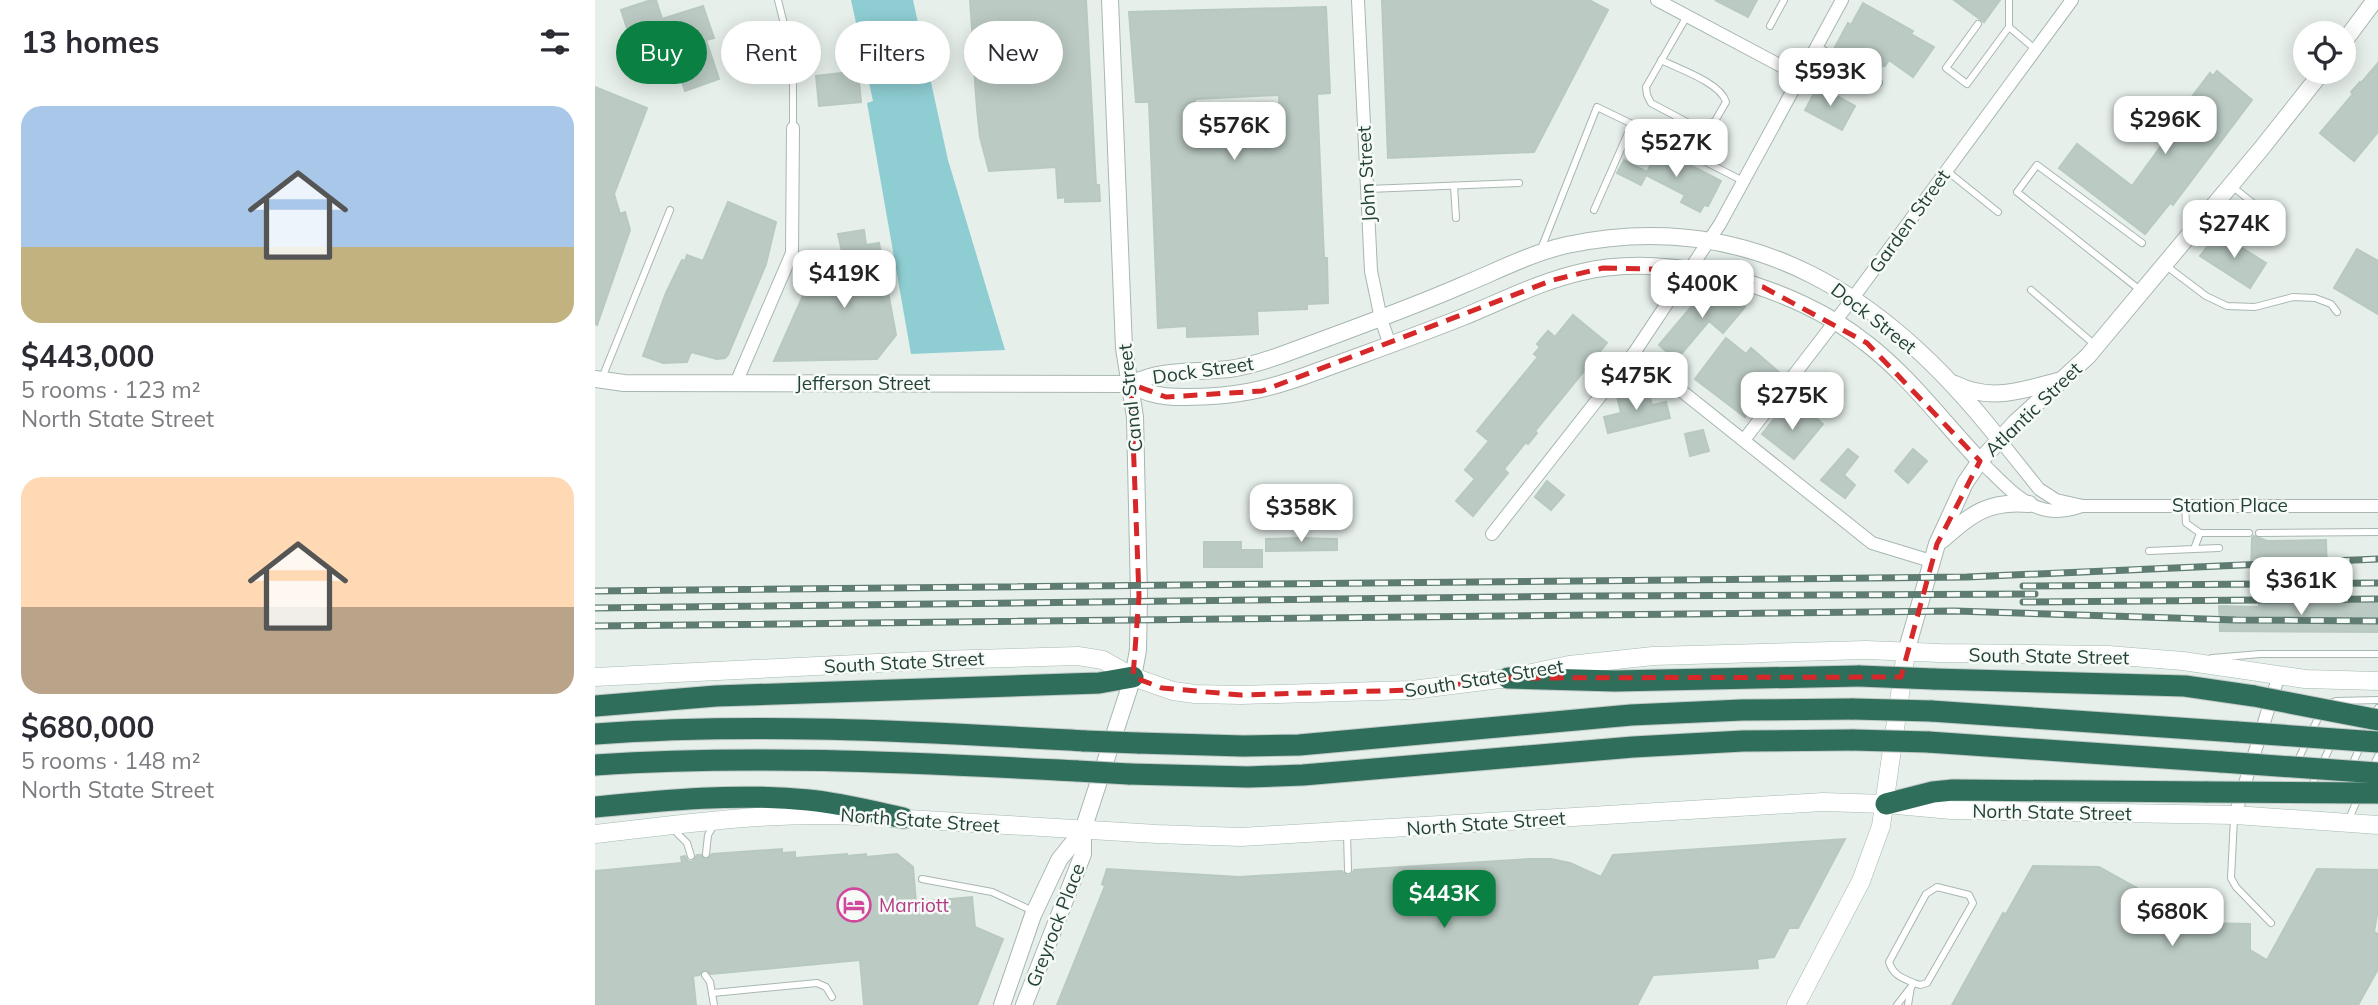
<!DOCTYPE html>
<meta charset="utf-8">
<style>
:root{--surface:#fff;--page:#f2f2f3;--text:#2b2b33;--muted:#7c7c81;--accent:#0b8043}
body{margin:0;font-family:Mulish,sans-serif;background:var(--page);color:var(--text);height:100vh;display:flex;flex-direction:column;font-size:26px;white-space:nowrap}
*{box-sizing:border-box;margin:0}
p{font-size:23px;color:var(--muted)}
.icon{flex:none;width:38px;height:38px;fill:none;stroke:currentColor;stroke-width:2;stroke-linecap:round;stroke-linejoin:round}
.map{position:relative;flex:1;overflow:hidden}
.side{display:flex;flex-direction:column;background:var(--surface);width:595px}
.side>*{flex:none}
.hud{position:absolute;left:21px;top:21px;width:665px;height:63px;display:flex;gap:14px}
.fabs{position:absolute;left:1698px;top:21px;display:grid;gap:14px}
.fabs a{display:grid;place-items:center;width:63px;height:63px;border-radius:50%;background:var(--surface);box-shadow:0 4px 18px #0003;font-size:35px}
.price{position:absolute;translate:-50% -60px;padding:0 16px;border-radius:14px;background:#fff;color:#222;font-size:23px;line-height:46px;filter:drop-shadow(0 2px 4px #0008)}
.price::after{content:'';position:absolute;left:50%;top:42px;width:21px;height:16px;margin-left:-10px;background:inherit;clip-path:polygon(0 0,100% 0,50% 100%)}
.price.current{background:var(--accent);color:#fff}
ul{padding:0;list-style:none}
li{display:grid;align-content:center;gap:14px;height:371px;padding:0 21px}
li span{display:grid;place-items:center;height:217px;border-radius:21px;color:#555}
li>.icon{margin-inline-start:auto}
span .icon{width:126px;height:126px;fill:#fffc;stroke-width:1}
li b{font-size:30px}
h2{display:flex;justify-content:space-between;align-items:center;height:84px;padding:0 21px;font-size:30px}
.chip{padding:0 24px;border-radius:32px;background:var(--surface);box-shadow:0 4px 18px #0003;font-size:24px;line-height:63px}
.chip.current{background:var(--accent);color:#fff}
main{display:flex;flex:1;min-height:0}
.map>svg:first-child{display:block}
.water{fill:#8eced3}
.building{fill:#bbcac3;stroke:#b8c9c0;stroke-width:2;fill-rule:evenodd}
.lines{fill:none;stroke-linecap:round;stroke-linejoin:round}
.service-casing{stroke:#a8b7b1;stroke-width:8}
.minor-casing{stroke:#a8b7b1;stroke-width:14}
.tertiary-casing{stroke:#a8b7b1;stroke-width:18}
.secondary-casing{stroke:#a4bab1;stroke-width:19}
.motorway-casing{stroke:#c2cac7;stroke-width:23}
.service{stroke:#fff;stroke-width:6}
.minor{stroke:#fff;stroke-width:12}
.tertiary{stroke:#fff;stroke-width:16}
.secondary{stroke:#fff;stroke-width:18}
.motorway{stroke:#306e5c;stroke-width:21}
.rail-casing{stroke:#5f7c72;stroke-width:7}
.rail{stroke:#f7fbf8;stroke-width:4.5;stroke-dasharray:13;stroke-linecap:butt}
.motorway-bridge-casing{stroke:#c2cac7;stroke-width:23;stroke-linecap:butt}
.motorway-bridge{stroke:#306e5c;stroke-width:21}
.marked{fill:none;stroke:#d62828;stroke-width:5;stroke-dasharray:14 9;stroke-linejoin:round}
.labels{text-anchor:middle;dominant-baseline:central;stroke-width:5;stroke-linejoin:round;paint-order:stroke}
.street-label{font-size:19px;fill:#244137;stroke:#f7fbf8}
.hotel-label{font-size:19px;fill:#b23c85;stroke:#f7fbf8;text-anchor:start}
</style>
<main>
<section class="side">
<h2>13 homes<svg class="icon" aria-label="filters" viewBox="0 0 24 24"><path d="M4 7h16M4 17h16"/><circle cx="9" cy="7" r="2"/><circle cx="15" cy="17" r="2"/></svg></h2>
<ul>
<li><span style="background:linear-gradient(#a9c7e8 65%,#c2b280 0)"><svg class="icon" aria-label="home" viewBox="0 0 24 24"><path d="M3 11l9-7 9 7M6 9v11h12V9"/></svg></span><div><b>$443,000</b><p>5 rooms · 123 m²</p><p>North State Street</p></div></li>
<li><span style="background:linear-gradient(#ffd9b3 60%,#b9a48a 0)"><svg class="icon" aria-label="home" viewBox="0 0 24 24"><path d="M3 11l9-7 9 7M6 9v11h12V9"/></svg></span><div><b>$680,000</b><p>5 rooms · 148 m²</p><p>North State Street</p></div></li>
</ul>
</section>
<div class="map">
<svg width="1783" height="1005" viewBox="0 0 1783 1005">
<rect width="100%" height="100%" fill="#e6efea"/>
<path class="water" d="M 256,0 L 318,0 L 353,160 L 410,350 L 316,354 L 272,103 L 278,101 Z"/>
<g class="building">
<path d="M 56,0 L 61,0 L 67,19 L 108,6 L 119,38 L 111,40 L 124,79 L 90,91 L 82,66 L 48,77 L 26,10 Z"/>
<path d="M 375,0 L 491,0 L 501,185 L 504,185 L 505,201 L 470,202 L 470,197 L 463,198 L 461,167 L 394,171 L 385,137 L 382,109 L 379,67 L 387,67 L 385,42 L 378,42 Z"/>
<path d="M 787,0 L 994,0 L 1013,10 L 939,152 L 793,158 Z"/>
<path d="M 1120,0 L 1162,0 L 1153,17 Z"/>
<path d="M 1359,0 L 1405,0 L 1389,22 Z"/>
<path d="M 1268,3 L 1318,31 L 1316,34 L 1339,47 L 1318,77 L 1294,60 L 1290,66 L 1287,65 L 1284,71 L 1240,47 L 1253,23 L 1256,25 Z"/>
<path d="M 731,7 L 735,93 L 722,94 L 729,258 L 732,258 L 733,303 L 712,304 L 712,309 L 662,311 L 663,334 L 592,337 L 592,326 L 563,328 L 554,102 L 541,102 L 534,12 ZM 684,95 L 685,121 L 601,124 L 600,99 Z"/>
<path d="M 1783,63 L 1783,132 L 1759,161 L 1725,133 L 1758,94 L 1756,92 L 1765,82 L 1766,83 Z"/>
<path d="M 263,71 L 266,102 L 224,106 L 221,76 Z"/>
<path d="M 1622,71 L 1657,100 L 1578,205 L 1575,203 L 1550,234 L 1464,168 L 1482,144 L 1537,186 L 1587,117 L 1583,115 L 1615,73 L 1618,76 Z"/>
<path d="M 1223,86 L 1260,106 L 1247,130 L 1210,110 Z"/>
<path d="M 0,87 L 52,108 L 19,194 L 25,214 L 30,212 L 35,230 L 2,325 L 0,324 Z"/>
<path d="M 1064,149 L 1126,181 L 1113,206 L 1109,205 L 1105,212 L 1086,202 L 1090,195 L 1051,175 L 1046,185 L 1022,173 L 1029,160 L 1052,172 Z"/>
<path d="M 133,202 L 181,222 L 171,264 L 133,355 L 130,358 L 122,359 L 96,352 L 92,362 L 68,363 L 48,356 L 71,293 L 87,260 L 90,261 L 92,255 L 108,261 Z"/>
<path d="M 269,230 L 271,245 L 284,243 L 301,335 L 282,359 L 179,361 L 215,280 L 252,274 L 243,234 Z"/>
<path d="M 1623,233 L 1671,263 L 1655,288 L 1605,256 Z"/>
<path d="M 1762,249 L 1783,261 L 1783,314 L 1739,288 Z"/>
<path d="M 1111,290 L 1136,296 L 1150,307 L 1128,333 L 1114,321 L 1081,360 L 1064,345 L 1097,306 L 1094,304 L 1103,294 Z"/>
<path d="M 978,315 L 1012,343 L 940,431 L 942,433 L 933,444 L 931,442 L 909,469 L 913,473 L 878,516 L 861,501 L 880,479 L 870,470 L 894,441 L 882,431 L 943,357 L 939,354 L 945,347 L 942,344 L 953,331 L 960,337 Z"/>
<path d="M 1131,338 L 1151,354 L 1156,348 L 1185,373 L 1150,417 L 1100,379 Z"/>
<path d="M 1053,390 L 1057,405 L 1071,402 L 1075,418 L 1013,433 L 1009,417 L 1026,413 L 1022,396 Z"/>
<path d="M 1186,410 L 1202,423 L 1213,411 L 1228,424 L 1199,459 L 1167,434 Z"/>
<path d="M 1108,430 L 1114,451 L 1095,456 L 1090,434 Z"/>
<path d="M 1253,449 L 1263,457 L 1249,475 L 1260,485 L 1250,498 L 1226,480 Z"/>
<path d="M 1318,449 L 1332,461 L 1313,483 L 1300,471 Z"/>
<path d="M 952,481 L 969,495 L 956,510 L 940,497 Z"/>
<path d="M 1659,536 L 1672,541 L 1731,540 L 1732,574 L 1656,575 L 1657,538 Z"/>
<path d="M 706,538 L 742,539 L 742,550 L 671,551 L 671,539 Z"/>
<path d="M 609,542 L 646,542 L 646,550 L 667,550 L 667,567 L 609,567 Z"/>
<path d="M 1664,600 L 1783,602 L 1783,632 L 1625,631 L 1624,606 L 1664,607 Z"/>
<path d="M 1250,839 L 1203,928 L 1194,928 L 1179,957 L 1162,959 L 1163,968 L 1058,975 L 1042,1005 L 462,1005 L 510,886 L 507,884 L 512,869 L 644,877 L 747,871 L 752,876 L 757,874 L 759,870 L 935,859 L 956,859 L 975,863 L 1006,877 L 1018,855 Z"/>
<path d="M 187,849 L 187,853 L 200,852 L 200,858 L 252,854 L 252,856 L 271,854 L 271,857 L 302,854 L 318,867 L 321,902 L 377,897 L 380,927 L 408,939 L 382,1005 L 269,1005 L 265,960 L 116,974 L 109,970 L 104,975 L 98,976 L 101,1005 L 0,1005 L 0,871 L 87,863 L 86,857 L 90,856 L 93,861 L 97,862 L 102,855 L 106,855 L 111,860 L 117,854 Z"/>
<path d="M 1438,866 L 1504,867 L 1605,923 L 1655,924 L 1655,950 L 1672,960 L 1722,869 L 1783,870 L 1783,909 L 1779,932 L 1783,934 L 1783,969 L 1763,1005 L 1357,1005 L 1408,913 L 1411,914 Z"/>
</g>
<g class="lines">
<defs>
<g id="service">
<path d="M 183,0 L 198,60 L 198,128"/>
<path d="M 1414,0 L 1414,27 L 1440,49"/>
<path d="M 1383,24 L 1351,68 L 1372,84 L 1414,27"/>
<path d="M 1175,26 L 1189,0"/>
<path d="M 1222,46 L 1284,83"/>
<path d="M 1066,60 C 1084,69 1126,83 1131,102 L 1120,121 L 1105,129 L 1056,103 L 1052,95 L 1051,87 L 1092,16"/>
<path d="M 1037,124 L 1148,181"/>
<path d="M 1352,171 L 1403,212"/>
<path d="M 859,186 L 861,218"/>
<path d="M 1638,187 L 1663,207"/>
<path d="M 773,189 L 924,183"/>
<path d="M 946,249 L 1002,107 L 1037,124 L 999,210"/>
<path d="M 1570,265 L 1611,296 L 1632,306 L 1660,307 L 1698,297 L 1720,298 L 1736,304 L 1742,312"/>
<path d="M 1436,290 L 1500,345"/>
<path d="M 1545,290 L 1422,192 L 1442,165 L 1547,243"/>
<path d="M 7,378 L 75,210"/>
<path d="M 1590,506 L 1591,523 L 1605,533 L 1654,533"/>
<path d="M 1664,533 L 1783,532"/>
<path d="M 1599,549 L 1624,548"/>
<path d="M 1554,551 L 1599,549 L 1605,533"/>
<path d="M 1617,658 L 1665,654 L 1783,654"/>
<path d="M 1733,704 L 1741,701 L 1783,700"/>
<path d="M 1702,762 L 1726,712"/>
<path d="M 1756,767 L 1783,708"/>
<path d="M 1776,770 L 1783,756"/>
<path d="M 1716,787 L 1737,743"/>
<path d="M 1639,818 L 1636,878 L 1641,887 L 1676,923"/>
<path d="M 1753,821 L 1764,796"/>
<path d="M 78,829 L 92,843 L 96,856"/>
<path d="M 752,834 L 753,870"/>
<path d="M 111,854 L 113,835 L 120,823"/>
<path d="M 327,879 L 397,892 L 438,911"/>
<path d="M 110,975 L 115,982 L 119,1005"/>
<path d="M 1316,987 L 1319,983 L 1325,985 L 1332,983 L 1378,903 L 1374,895 L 1342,887 L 1331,894 L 1294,962 C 1298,975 1307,978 1319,983"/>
<path d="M 118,993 L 222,983 L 231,987 L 237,997"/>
<path d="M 1302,1005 L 1316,987 L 1313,1005"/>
</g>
<g id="minor">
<path d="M 763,0 L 776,271 L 786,319 L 795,345"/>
<path d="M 1062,0 L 1205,76"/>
<path d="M 1039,353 L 1277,543 L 1336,561"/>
<path d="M 141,383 L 197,253 L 198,128"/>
<path d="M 1404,439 L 1444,489 L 1461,500 L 1488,506 L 1783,506"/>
<path d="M 1149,440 L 1258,298 L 1477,0"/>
<path d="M 1385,461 C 1416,490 1440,524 1487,506"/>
<path d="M 897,534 L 1039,353 L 1125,224 L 1247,0"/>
<path d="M 1640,815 L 1684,675"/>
</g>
<g id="tertiary">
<path d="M 1748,43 L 1780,0"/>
<path d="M 0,379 L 29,383 L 536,384 C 569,368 598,373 634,369 C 657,366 679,358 700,350 C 756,329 813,309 868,285 C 902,271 936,253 972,245 C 1158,206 1293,298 1404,439"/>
<path d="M 536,384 C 542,387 548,391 555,393 C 567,397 579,397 591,397 C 639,397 671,390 715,374 C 766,355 818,337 868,317 C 907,301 946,281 987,272 C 1077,251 1200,286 1271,343 C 1313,375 1348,422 1385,461"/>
<path d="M 1360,384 C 1398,403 1429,389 1467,380"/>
<path d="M 1347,540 C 1377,514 1393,500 1434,504"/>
<path d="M 1311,652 L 1342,544 L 1370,483 L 1385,461 L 1420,423 L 1493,356 L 1666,149 L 1727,72"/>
<path d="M 407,1005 L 438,915 L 464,860 L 488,830"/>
<path d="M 429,1005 L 488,854 L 488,830 L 538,677 L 543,650 L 544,596 L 540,417 L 529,348 L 515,0"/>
</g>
<g id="secondary">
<path d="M 0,677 L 343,660 L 483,656 L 508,660 L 538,677 L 578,691 L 600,694 L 646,695 L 817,690 L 913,678 L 974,665 L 1058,656 L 1271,650 L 1345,653 L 1513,655 L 1588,661 L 1710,679 L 1783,681"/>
<path d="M 296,818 L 562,834 L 646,837 L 1228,802 L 1291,804 L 1356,810 L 1640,815 L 1783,825"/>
<path d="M 0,834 C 89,824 175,811 265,816"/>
<path d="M 1201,1005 L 1266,881 L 1286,826 L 1311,652"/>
</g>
<g id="motorway">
<path d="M 913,678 L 1020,681 L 1264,676"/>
<path d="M 1339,679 L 1590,686 L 1659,696"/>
<path d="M 0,706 L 121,696 L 504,683 L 538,677"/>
<path d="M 1336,711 L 1642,732"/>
<path d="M 0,734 C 164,722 327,732 490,741"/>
<path d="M 1333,742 L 1627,762"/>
<path d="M 543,743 L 648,746 L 704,745 L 1036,715 L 1147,710 L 1258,709"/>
<path d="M 0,765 C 161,754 321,763 482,771"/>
<path d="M 534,774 L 653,777 L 708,775 L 1038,747 L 1148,741 L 1258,740"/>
<path d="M 1291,804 L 1338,792 L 1358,790 L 1612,792"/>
<path d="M 0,807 C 71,800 141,793 213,800 C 245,803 276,811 308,818"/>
</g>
</defs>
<use href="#service" class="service-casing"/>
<use href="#minor" class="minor-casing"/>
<use href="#tertiary" class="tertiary-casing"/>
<use href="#secondary" class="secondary-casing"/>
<use href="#motorway" class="motorway-casing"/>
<use href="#service" class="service"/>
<use href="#minor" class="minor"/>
<use href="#tertiary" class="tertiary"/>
<use href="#secondary" class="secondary"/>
<use href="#motorway" class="motorway"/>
<defs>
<g id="rail">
<path d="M 1428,586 L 1783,583"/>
<path d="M 0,591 L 1372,577 L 1783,559"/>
<path d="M 1428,602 L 1783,599"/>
<path d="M 0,608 L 994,596 L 1440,594"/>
<path d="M 0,626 L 1360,611 L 1641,620 L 1783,621"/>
</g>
</defs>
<use href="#rail" class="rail-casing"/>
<use href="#rail" class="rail"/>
<defs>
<g id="motorway-bridge">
<path d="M 1264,676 L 1339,679"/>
<path d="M 1659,696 L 1783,720"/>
<path d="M 1258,709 L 1336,711"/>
<path d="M 1642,732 L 1783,742"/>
<path d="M 1258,740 L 1333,742"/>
<path d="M 490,741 L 543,743"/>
<path d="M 1627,762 L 1783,773"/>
<path d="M 482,771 L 534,774"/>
<path d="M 1612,792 L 1783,793"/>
</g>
</defs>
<use href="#motorway-bridge" class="motorway-bridge-casing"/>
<use href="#motorway-bridge" class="motorway-bridge"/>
</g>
<path class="marked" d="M 1008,268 L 1093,270 L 1168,287 L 1272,343 L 1385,461 L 1342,544 L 1306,677 L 913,678 L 817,690 L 646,695 L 567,688 L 538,677 L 544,596 L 536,384 L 571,397 L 667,391 L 958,280 Z"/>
<defs>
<symbol id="hotel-ring" viewBox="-11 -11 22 22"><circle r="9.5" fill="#f7fbf8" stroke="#d1479c" stroke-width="1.5"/><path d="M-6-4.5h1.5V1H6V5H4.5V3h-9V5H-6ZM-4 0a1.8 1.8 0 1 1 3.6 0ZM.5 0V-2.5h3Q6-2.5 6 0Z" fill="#d1479c"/></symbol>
</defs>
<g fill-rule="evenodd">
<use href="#hotel-ring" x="240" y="886" width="38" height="38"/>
</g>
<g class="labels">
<g class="street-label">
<text transform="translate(771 174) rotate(-93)">John Street</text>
<text transform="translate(1314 221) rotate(-54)">Garden Street</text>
<text transform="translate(1279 318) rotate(38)">Dock Street</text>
<text transform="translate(608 370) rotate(-8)">Dock Street</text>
<text x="268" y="383">Jefferson Street</text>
<text transform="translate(535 398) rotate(-96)">Canal Street</text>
<text transform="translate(1438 409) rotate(-44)">Atlantic Street</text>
<text x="1635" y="505">Station Place</text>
<text transform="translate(1454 656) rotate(1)">South State Street</text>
<text transform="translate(309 662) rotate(-3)">South State Street</text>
<text transform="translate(889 678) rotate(-9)">South State Street</text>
<text transform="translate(1457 812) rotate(1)">North State Street</text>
<text transform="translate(325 820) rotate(4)">North State Street</text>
<text transform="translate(891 823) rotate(-4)">North State Street</text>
<text transform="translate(460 925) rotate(-69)">Greyrock Place</text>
</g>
<g class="hotel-label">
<text x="284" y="905">Marriott</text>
</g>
</g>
</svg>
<div class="fabs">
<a><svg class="icon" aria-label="locate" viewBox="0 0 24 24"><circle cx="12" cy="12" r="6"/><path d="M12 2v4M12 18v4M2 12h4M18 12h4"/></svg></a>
</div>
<b class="price" style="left:1235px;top:108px">$593K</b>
<b class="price" style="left:1570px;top:156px">$296K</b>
<b class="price" style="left:639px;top:162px">$576K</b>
<b class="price" style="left:1081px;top:179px">$527K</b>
<b class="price" style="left:1639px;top:260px">$274K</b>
<b class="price" style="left:249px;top:310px">$419K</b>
<b class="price" style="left:1107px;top:320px">$400K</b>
<b class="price" style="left:1041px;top:412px">$475K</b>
<b class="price" style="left:1197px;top:432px">$275K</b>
<b class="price" style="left:706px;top:544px">$358K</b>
<b class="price" style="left:1706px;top:617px">$361K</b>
<b class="price current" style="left:849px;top:930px">$443K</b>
<b class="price" style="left:1577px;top:948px">$680K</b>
<div class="hud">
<a class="chip current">Buy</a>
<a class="chip">Rent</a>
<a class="chip">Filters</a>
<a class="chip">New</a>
</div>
</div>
</main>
